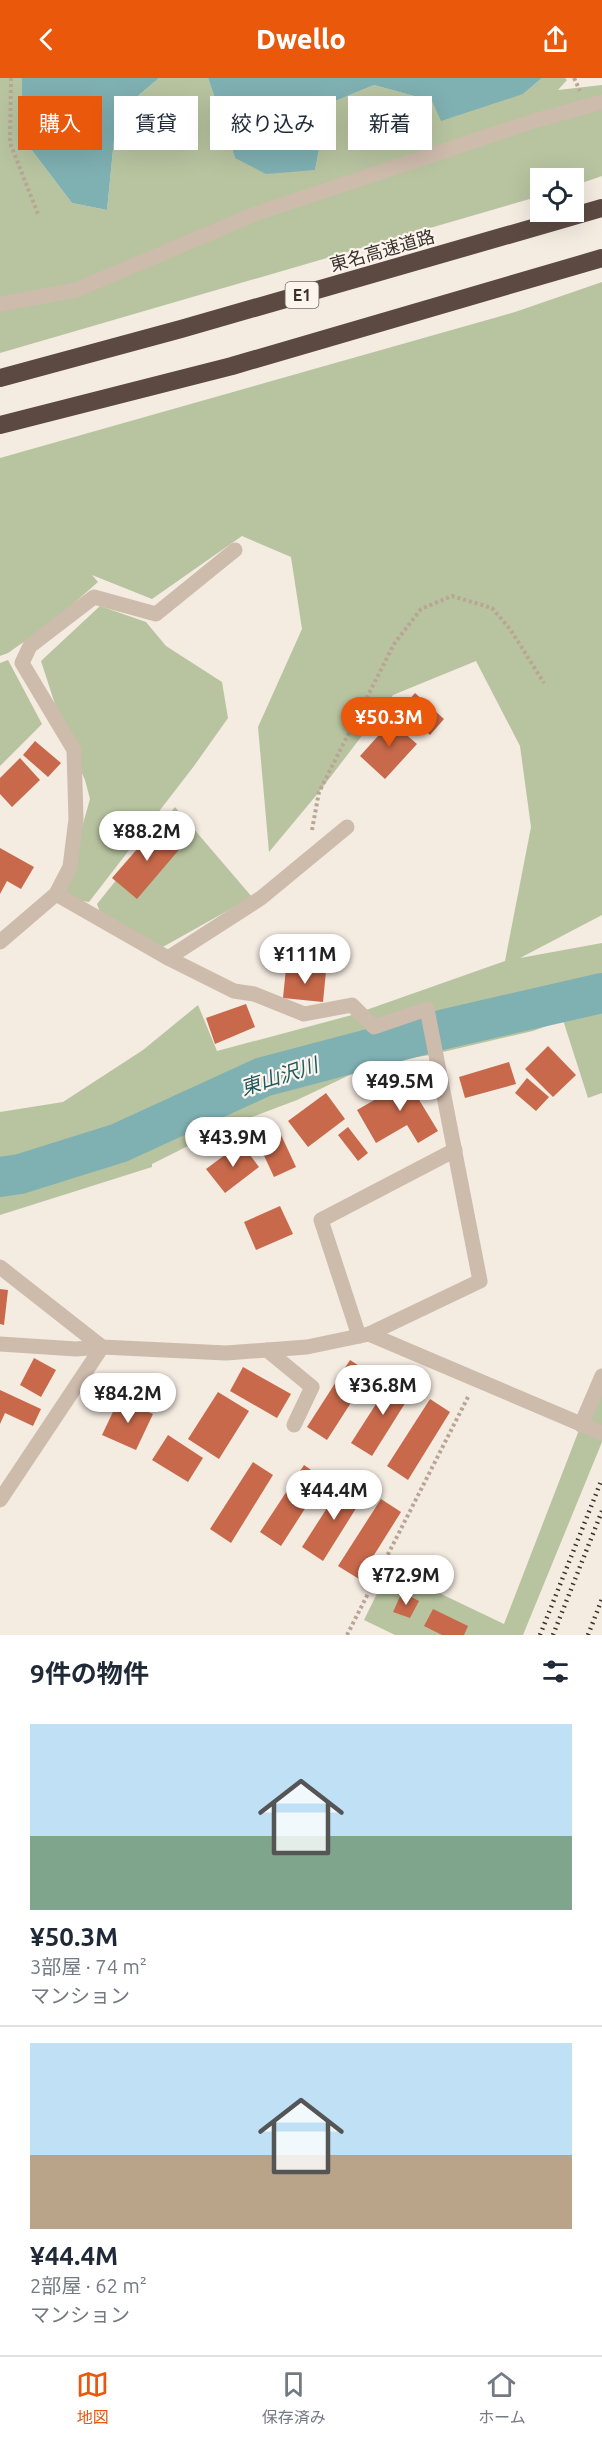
<!DOCTYPE html>
<html lang="ja">
<meta charset="utf-8">
<style>
:root{--surface:#fff;--page:#f6f6f7;--text:#1f2937;--muted:#747a83;--line:#e0e1e3;--accent:#ea580c}
body{margin:0;font-family:Ubuntu,"Noto Sans JP",sans-serif;background:var(--page);color:var(--text);height:100vh;display:flex;flex-direction:column;font-size:22px;white-space:nowrap}
*{box-sizing:border-box;margin:0}
p{font-size:20px;color:var(--muted)}
.icon{flex:none;width:33px;height:33px;fill:none;stroke:currentColor;stroke-width:2;stroke-linecap:round;stroke-linejoin:round}
.map{position:relative;height:1557px;overflow:hidden}
.sheet{display:flex;flex-direction:column;background:var(--surface);flex:1}
.sheet>*{flex:none}
.banner{position:absolute;left:18px;top:18px;width:567px;height:54px;display:flex;gap:12px}
.buttons{position:absolute;left:530px;top:90px;display:grid;gap:12px}
.buttons a{display:grid;place-items:center;width:54px;height:54px;border-radius:0px;background:var(--surface);box-shadow:0 6px 24px #0002;font-size:30px}
.price{position:absolute;translate:-50% -51px;padding:0 14px;border-radius:21px;background:#fff;color:#222;font-size:20px;line-height:39px;filter:drop-shadow(0 2px 3px #0008)}
.price::after{content:'';position:absolute;left:50%;top:36px;width:18px;height:14px;margin-left:-9px;background:inherit;clip-path:polygon(0 0,100% 0,50% 100%)}
.price.selected{background:var(--accent);color:#fff}
ul{padding:0;list-style:none}
li{display:grid;align-content:center;gap:12px;height:318px;padding:0 30px}
li+li{border-top:2px solid var(--line)}
li span{display:grid;place-items:center;height:186px;border-radius:0px;color:#555}
li>.icon{margin-inline-start:auto}
span .icon{width:108px;height:108px;fill:#fffc;stroke-width:1}
li b{font-size:26px}
h2{display:flex;justify-content:space-between;align-items:center;height:72px;padding:0 30px;font-size:26px}
.chip{padding:0 21px;border-radius:0px;background:var(--surface);box-shadow:0 6px 24px #0002;font-size:21px;line-height:54px}
.chip.selected{background:var(--accent);color:#fff}
header{display:flex;justify-content:space-between;align-items:center;height:78px;padding:0 30px;background:var(--accent);color:#fff;font-size:27px;font-weight:800}
.tab-bar{display:flex;justify-content:space-around;align-items:center;height:84px;border-top:2px solid var(--line);background:var(--surface);font-size:16px;color:var(--muted)}
.tab-bar a{display:grid;justify-items:center;gap:3px}
.tab-bar .selected{color:var(--accent)}
.map>svg:first-child{display:block}
.green{fill:#b8c4a0}
.water{fill:#7fb0b2}
.lines{fill:none;stroke-linecap:round;stroke-linejoin:round}
.river{stroke:#7fb0b2;stroke-width:40}
.building{fill:#c8694b}
.path{stroke:#b9a596;stroke-width:4;stroke-dasharray:3 3;stroke-linecap:butt}
.minor{stroke:#cdbbac;stroke-width:15}
.highway{stroke:#5c4a42;stroke-width:18}
.rail{stroke:#3b302b;stroke-width:4.5;stroke-dasharray:1.5 4.5;stroke-linecap:butt}
.labels{text-anchor:middle;dominant-baseline:central;stroke-width:4.5;stroke-linejoin:round;paint-order:stroke}
.shield{fill:#fbf5ee;stroke:#756b66;stroke-width:1.5}
.shield-label{font-size:16px;font-weight:bold;fill:#3b302b}
.street-label{font-size:18px;fill:#3b302b;stroke:#fbf5ee}
.water-label{font-size:20px;font-style:italic;fill:#1f5a5e;stroke:#fbf5ee}
</style>
<header><svg class="icon" aria-label="back" viewBox="0 0 24 24"><path d="M15 5l-7 7 7 7"/></svg>Dwello<svg class="icon" aria-label="share" viewBox="0 0 24 24"><path d="M12 15V3M7 8l5-5 5 5M5 13v7h14v-7"/></svg></header>
<div class="map">
<svg width="602" height="1557" viewBox="0 0 602 1557">
<rect width="100%" height="100%" fill="#f4ebe1"/>
<g class="green">
<path d="M 0,0 L 22,0 L 21,58 L 72,125 L 107,132 L 115,52 L 139,17 L 159,0 L 208,0 L 235,80 L 315,92 L 328,26 L 374,7 L 432,23 L 523,16 L 542,0 L 565,0 L 567,2 L 558,12 L 602,7 L 602,98 L 573,108 L 573,100 L 540,100 L 540,118 L 0,275 Z"/>
<path d="M 602,204 L 602,837 L 520,880 L 602,865 L 602,1015 L 588,1020 L 563,942 L 533,953 L 430,977 L 373,986 L 297,1022 L 226,1049 L 152,1086 L 152,1089 L 0,1137 L 0,1034 L 63,1024 L 143,972 L 198,927 L 217,973 L 352,937 L 505,883 L 531,749 L 520,668 L 476,583 L 393,617 L 319,714 L 269,774 L 258,649 L 302,551 L 291,479 L 242,458 L 152,521 L 92,497 L 98,504 L 55,542 L 8,575 L 0,578 L 0,380 L 515,234 Z"/>
<path d="M 100,528 L 146,544 L 166,568 L 222,604 L 228,640 L 194,688 L 89,824 L 62,820 L 90,721 L 85,702 L 65,657 L 41,583 Z"/>
<path d="M 8,582 L 42,646 L 0,688 L 0,585 Z"/>
<path d="M 175,729 L 252,819 L 161,870 L 103,843 L 97,826 Z"/>
<path d="M 602,1300 L 602,1364 L 523,1557 L 395,1557 L 364,1542 L 389,1491 L 504,1546 L 579,1352 Z"/>
</g>
<g class="water">
<path d="M 22,0 L 159,0 L 139,17 L 115,52 L 107,132 L 72,125 L 21,58 Z"/>
<path d="M 208,0 L 542,0 L 523,16 L 441,43 L 432,23 L 374,7 L 328,26 L 315,92 L 266,96 L 235,80 Z"/>
</g>
<g class="lines">
<path class="river" d="M 0,1099 L 20,1096 L 119,1065 L 263,999 L 445,951 L 602,915"/>
</g>
<g class="building">
<path d="M 415,615 L 444,641 L 430,657 L 401,631 Z"/>
<path d="M 396,638 L 407,648 L 402,653 L 417,666 L 385,701 L 360,678 Z"/>
<path d="M 35,663 L 61,685 L 48,699 L 23,677 Z"/>
<path d="M 20,680 L 40,702 L 12,729 L 0,716 L 0,700 Z"/>
<path d="M 158,747 L 183,767 L 137,821 L 112,800 Z"/>
<path d="M 0,770 L 34,789 L 21,811 L 7,803 L 0,816 Z"/>
<path d="M 286,890 L 326,893 L 323,924 L 283,920 Z"/>
<path d="M 246,926 L 255,949 L 215,966 L 206,940 Z"/>
<path d="M 548,968 L 576,997 L 553,1019 L 525,991 Z"/>
<path d="M 509,984 L 516,1006 L 465,1020 L 459,999 Z"/>
<path d="M 421,995 L 431,1012 L 418,1020 L 438,1053 L 418,1065 L 407,1047 L 376,1065 L 357,1032 Z"/>
<path d="M 527,1000 L 549,1019 L 536,1033 L 515,1015 Z"/>
<path d="M 326,1015 L 345,1041 L 308,1069 L 288,1043 Z"/>
<path d="M 348,1049 L 368,1075 L 358,1083 L 338,1057 Z"/>
<path d="M 281,1057 L 296,1089 L 274,1099 L 259,1067 Z"/>
<path d="M 241,1065 L 259,1089 L 225,1115 L 206,1091 Z"/>
<path d="M 280,1128 L 293,1156 L 256,1172 L 244,1144 Z"/>
<path d="M 0,1211 L 8,1212 L 4,1247 L 0,1246 Z"/>
<path d="M 34,1280 L 56,1292 L 41,1319 L 20,1307 Z"/>
<path d="M 350,1282 L 370,1295 L 327,1362 L 307,1349 Z"/>
<path d="M 243,1289 L 291,1316 L 277,1340 L 230,1313 Z"/>
<path d="M 394,1298 L 414,1311 L 372,1378 L 351,1365 Z"/>
<path d="M 0,1312 L 41,1331 L 33,1348 L 5,1335 L 0,1346 Z"/>
<path d="M 218,1314 L 249,1333 L 219,1381 L 188,1361 Z"/>
<path d="M 119,1321 L 153,1336 L 136,1372 L 102,1357 Z"/>
<path d="M 430,1321 L 450,1334 L 408,1402 L 387,1388 Z"/>
<path d="M 168,1357 L 203,1380 L 188,1404 L 152,1382 Z"/>
<path d="M 253,1384 L 273,1397 L 231,1465 L 210,1451 Z"/>
<path d="M 304,1387 L 324,1401 L 281,1468 L 260,1454 Z"/>
<path d="M 345,1402 L 365,1416 L 323,1483 L 302,1469 Z"/>
<path d="M 381,1421 L 401,1434 L 359,1501 L 338,1488 Z"/>
<path d="M 402,1514 L 419,1523 L 410,1540 L 393,1534 Z"/>
<path d="M 433,1531 L 468,1548 L 464,1557 L 442,1557 L 424,1548 Z"/>
</g>
<g class="lines">
<g class="path">
<path d="M 11,0 L 10,65 L 38,136"/>
<path d="M 574,0 L 580,13"/>
<path d="M 312,752 L 319,714 L 394,566 L 421,531 L 452,518 L 492,530 L 510,551 L 544,605"/>
<path d="M 347,1557 L 469,1317"/>
</g>
<g class="minor">
<path d="M 0,226 L 76,212 L 255,136 L 534,43 L 602,24"/>
<path d="M 56,816 L 168,880 L 234,913 L 254,916 L 304,936 L 352,927 L 374,949 L 427,931 L 480,1203 L 369,1256"/>
<path d="M 0,864 L 56,816 L 70,789 L 76,741 L 74,672 L 22,585 L 30,568 L 94,519 L 156,536 L 235,472"/>
<path d="M 168,880 L 261,820 L 347,749"/>
<path d="M 0,1189 L 102,1269 L 226,1275 L 307,1269 L 369,1256 L 602,1355"/>
<path d="M 359,1258 L 321,1142 L 455,1072"/>
<path d="M 0,1266 L 76,1271 L 102,1269"/>
<path d="M 267,1272 L 312,1309 L 294,1347"/>
<path d="M 581,1347 L 602,1298"/>
<path d="M 0,1422 L 102,1269"/>
</g>
<g class="highway">
<path d="M 0,300 L 181,251 L 602,130"/>
<path d="M 0,347 L 232,288 L 602,180"/>
</g>
<g class="rail">
<path d="M 540,1557 L 602,1401"/>
<path d="M 553,1557 L 602,1433"/>
<path d="M 588,1557 L 602,1521"/>
</g>
</g>
<g class="labels">
<rect class="shield" x="285.5" y="204" width="33" height="26" rx="4.5"/>
<g class="shield-label">
<text x="302" y="217">E1</text>
</g>
<g class="street-label">
<text transform="translate(382 172) rotate(-16)">東名高速道路</text>
</g>
<g class="water-label">
<text transform="translate(279 998) rotate(-18)">東山沢川</text>
</g>
</g>
</svg>
<div class="buttons">
<a><svg class="icon" aria-label="locate" viewBox="0 0 24 24"><circle cx="12" cy="12" r="6"/><path d="M12 2v4M12 18v4M2 12h4M18 12h4"/></svg></a>
</div>
<b class="price selected" style="left:389px;top:670px">¥50.3M</b>
<b class="price" style="left:147px;top:784px">¥88.2M</b>
<b class="price" style="left:305px;top:907px">¥111M</b>
<b class="price" style="left:400px;top:1034px">¥49.5M</b>
<b class="price" style="left:233px;top:1090px">¥43.9M</b>
<b class="price" style="left:383px;top:1338px">¥36.8M</b>
<b class="price" style="left:128px;top:1346px">¥84.2M</b>
<b class="price" style="left:334px;top:1443px">¥44.4M</b>
<b class="price" style="left:406px;top:1528px">¥72.9M</b>
<div class="banner">
<a class="chip selected">購入</a>
<a class="chip">賃貸</a>
<a class="chip">絞り込み</a>
<a class="chip">新着</a>
</div>
</div>
<section class="sheet">
<h2>9件の物件<svg class="icon" aria-label="filters" viewBox="0 0 24 24"><path d="M4 7h16M4 17h16"/><circle cx="9" cy="7" r="2"/><circle cx="15" cy="17" r="2"/></svg></h2>
<ul>
<li><span style="background:linear-gradient(#bfe0f5 60%,#7fa58c 0)"><svg class="icon" aria-label="home" viewBox="0 0 24 24"><path d="M3 11l9-7 9 7M6 9v11h12V9"/></svg></span><div><b>¥50.3M</b><p>3部屋 · 74 m²</p><p>マンション</p></div></li>
<li><span style="background:linear-gradient(#bfe0f5 60%,#b9a48a 0)"><svg class="icon" aria-label="home" viewBox="0 0 24 24"><path d="M3 11l9-7 9 7M6 9v11h12V9"/></svg></span><div><b>¥44.4M</b><p>2部屋 · 62 m²</p><p>マンション</p></div></li>
</ul>
</section>
<nav class="tab-bar">
<a class="selected"><svg class="icon" aria-label="map" viewBox="0 0 24 24"><path d="M3 6l6-2 6 2 6-2v14l-6 2-6-2-6 2zM9 4v14M15 6v14"/></svg>地図</a>
<a><svg class="icon" aria-label="saved" viewBox="0 0 24 24"><path d="M7 4h10v16l-5-4-5 4z"/></svg>保存済み</a>
<a><svg class="icon" aria-label="home" viewBox="0 0 24 24"><path d="M3 11l9-7 9 7M6 9v11h12V9"/></svg>ホーム</a>
</nav>
